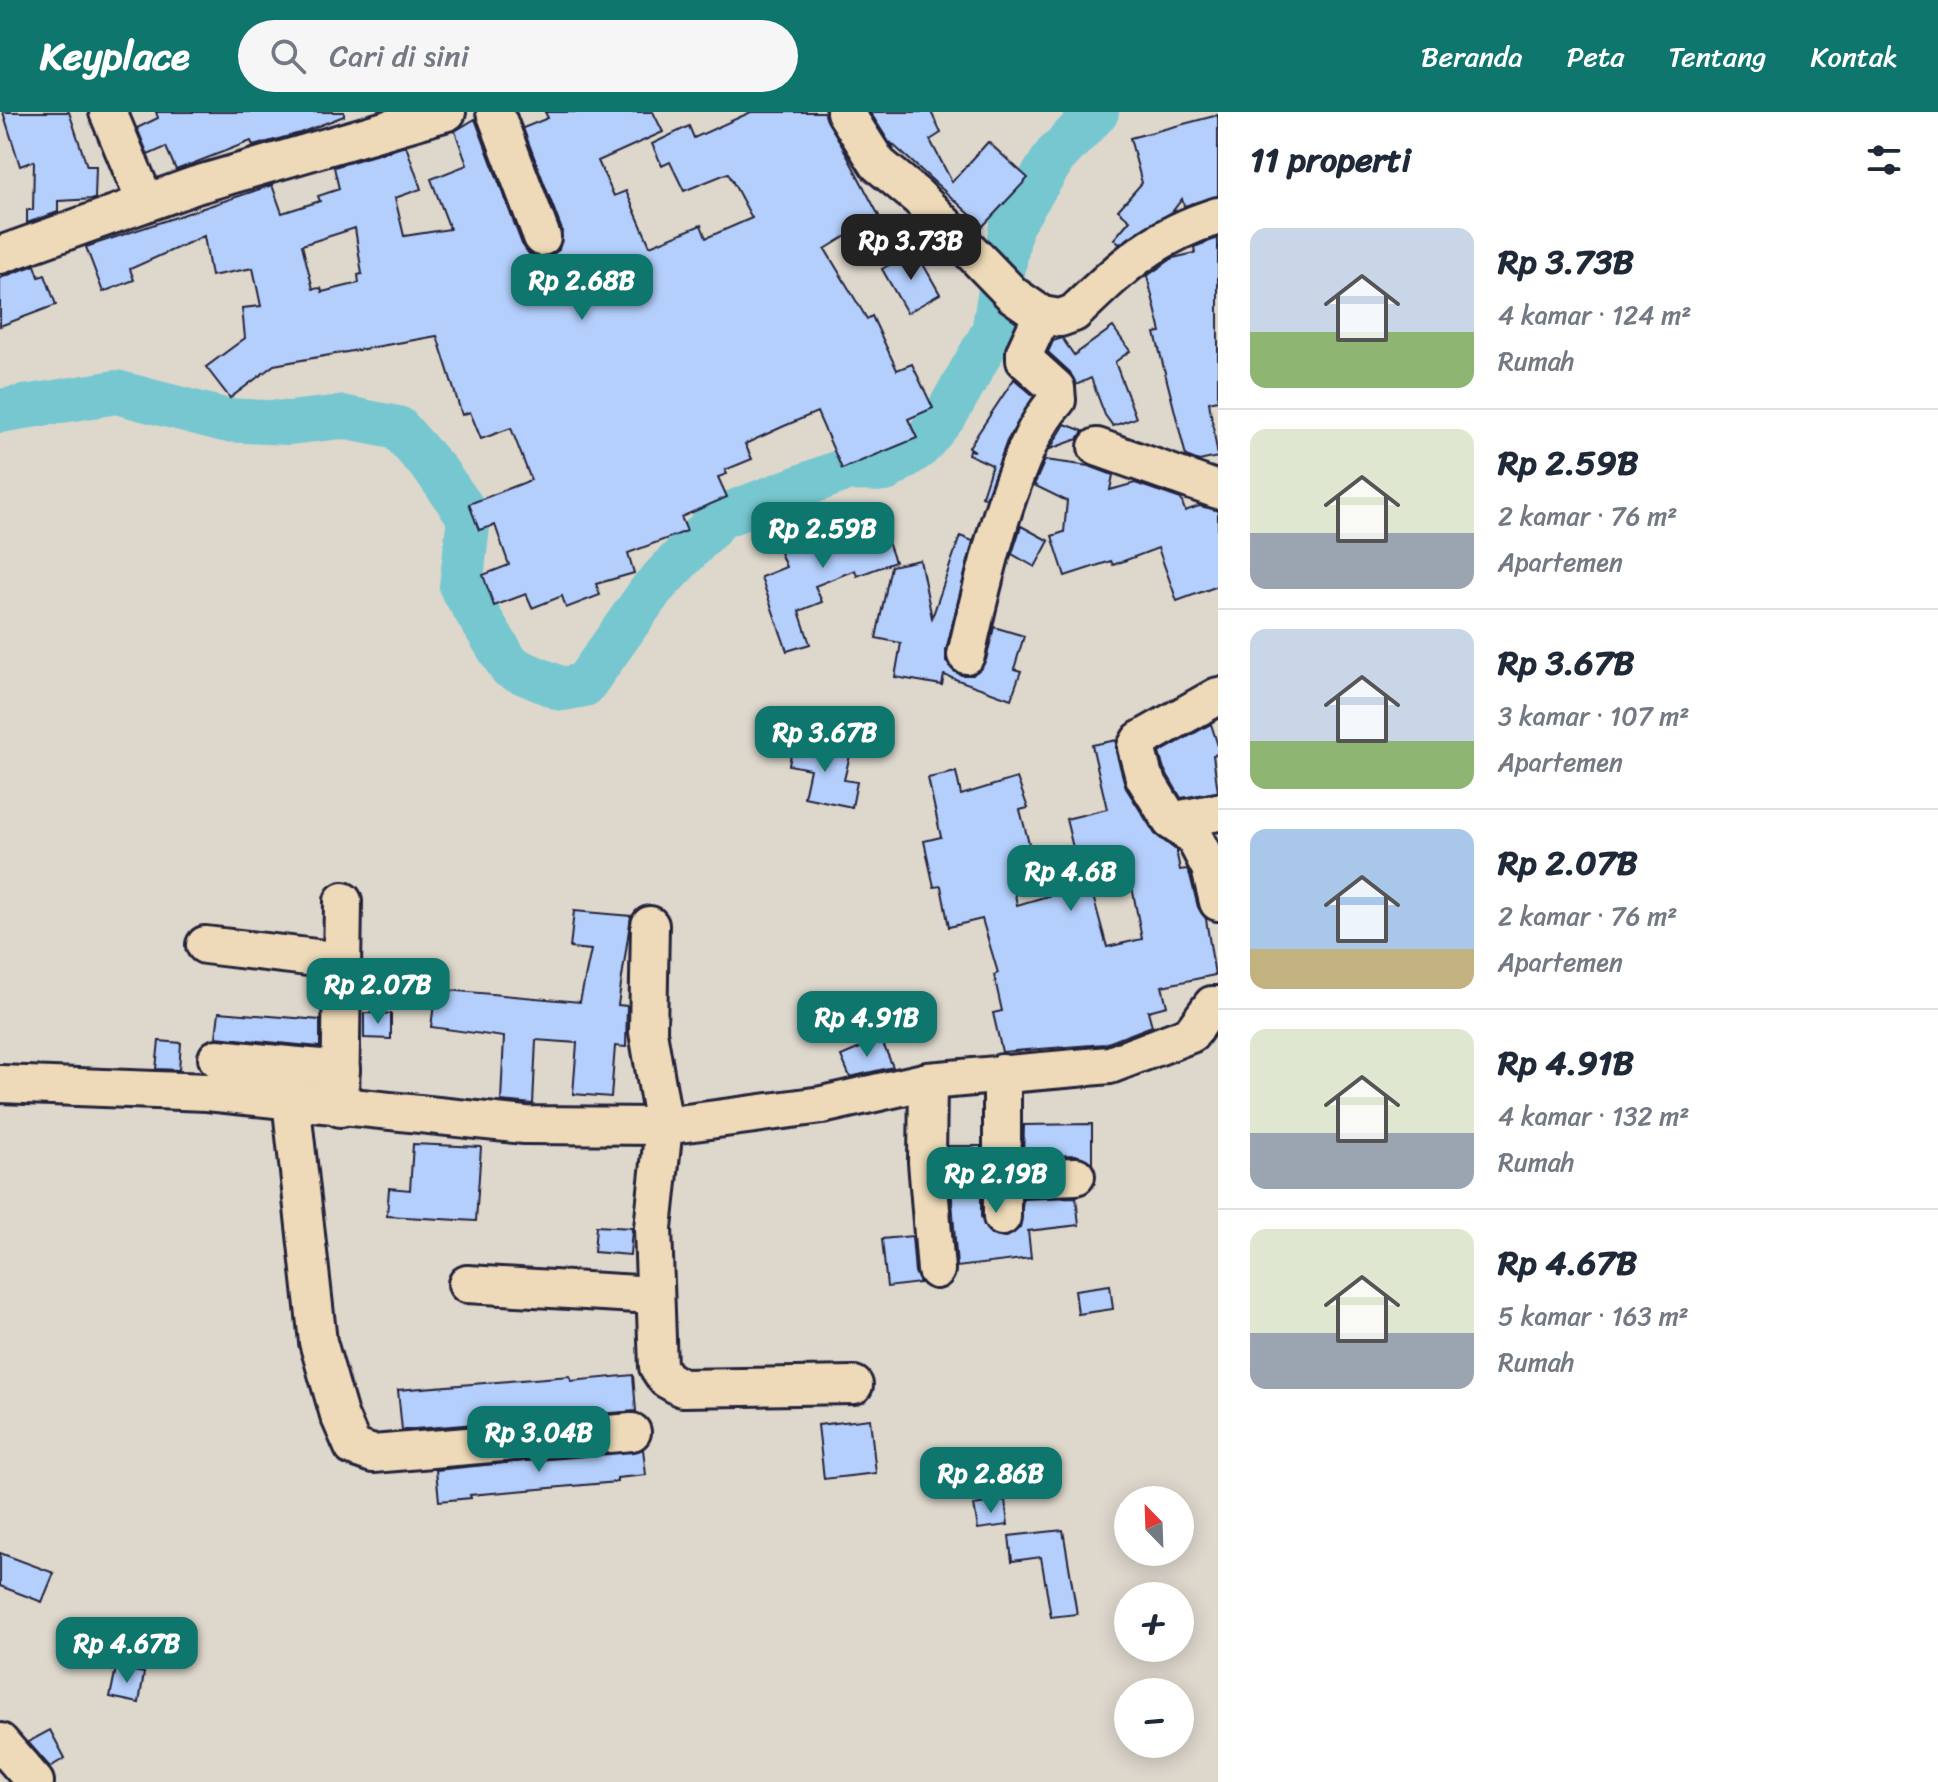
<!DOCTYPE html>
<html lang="id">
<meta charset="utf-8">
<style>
:root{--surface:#fff;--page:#f6f6f7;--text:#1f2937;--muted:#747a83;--line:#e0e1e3;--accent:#0f766e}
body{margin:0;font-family:Sriracha,sans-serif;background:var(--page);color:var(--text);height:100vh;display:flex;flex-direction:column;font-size:30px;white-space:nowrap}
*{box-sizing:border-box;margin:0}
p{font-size:26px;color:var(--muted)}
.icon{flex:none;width:44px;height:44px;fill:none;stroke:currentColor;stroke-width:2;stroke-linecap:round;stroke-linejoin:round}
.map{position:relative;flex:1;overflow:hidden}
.panel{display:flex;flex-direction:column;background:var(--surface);width:720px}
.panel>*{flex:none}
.needle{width:52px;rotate:337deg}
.tools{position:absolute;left:1114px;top:1374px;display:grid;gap:16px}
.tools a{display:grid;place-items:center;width:80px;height:80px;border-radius:50%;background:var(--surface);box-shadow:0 4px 20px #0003;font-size:40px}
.price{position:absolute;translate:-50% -68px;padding:0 18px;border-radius:16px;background:var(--accent);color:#fff;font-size:26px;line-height:52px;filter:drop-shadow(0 2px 4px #0008)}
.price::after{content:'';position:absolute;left:50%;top:48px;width:24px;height:18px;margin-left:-12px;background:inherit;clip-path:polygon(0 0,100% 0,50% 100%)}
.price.current{background:#222;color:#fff}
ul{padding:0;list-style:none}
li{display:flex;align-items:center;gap:24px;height:200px;padding:0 32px}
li+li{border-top:2px solid var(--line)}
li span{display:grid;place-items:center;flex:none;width:224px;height:160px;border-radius:16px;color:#555}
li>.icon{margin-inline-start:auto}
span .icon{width:96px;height:96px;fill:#fffc;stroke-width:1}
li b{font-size:34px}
h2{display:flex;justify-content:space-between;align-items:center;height:96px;padding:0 32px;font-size:34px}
header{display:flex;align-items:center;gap:48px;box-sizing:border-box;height:112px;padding:0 40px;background:var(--accent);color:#fff}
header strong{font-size:38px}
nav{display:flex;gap:44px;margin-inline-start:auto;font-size:28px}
.search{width:560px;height:72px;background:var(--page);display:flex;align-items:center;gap:20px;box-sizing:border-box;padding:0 28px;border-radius:44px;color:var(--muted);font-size:30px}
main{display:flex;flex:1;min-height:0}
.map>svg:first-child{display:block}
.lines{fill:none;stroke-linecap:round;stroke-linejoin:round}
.river{stroke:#77c7d0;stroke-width:44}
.building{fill:#b4cffc;stroke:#22223b;stroke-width:2;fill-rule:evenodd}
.minor-casing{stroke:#22223b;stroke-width:42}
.minor{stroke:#eedab8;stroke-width:36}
</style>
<header>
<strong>Keyplace</strong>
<div class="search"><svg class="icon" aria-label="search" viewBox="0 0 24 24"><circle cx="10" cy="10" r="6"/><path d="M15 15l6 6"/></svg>Cari di sini</div>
<nav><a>Beranda</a><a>Peta</a><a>Tentang</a><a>Kontak</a></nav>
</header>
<main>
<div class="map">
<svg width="1218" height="1670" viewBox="0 0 1218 1670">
<rect width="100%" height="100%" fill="#ddd7cc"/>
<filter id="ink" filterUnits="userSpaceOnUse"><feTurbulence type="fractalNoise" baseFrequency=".0125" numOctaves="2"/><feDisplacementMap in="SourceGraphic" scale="16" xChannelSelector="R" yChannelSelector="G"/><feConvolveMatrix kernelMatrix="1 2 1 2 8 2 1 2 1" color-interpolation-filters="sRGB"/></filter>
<g filter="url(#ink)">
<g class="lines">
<path class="river" d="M 0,299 L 116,280 L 224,308 L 289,311 L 342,305 L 398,316 L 437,360 L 469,405 L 461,475 L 510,555 L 562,577 L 584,573 L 652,477 L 720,405 L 847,357 L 885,358 L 919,335 L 947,301 L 993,220 L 1011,114 L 1055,44 L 1097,0"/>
</g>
<g class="building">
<path d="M 3,0 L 69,0 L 87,54 L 96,54 L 95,87 L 58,89 L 58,100 L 27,111 L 27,98 L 33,98 L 34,49 L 20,54 Z"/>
<path d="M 156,0 L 344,0 L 344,4 L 300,21 L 253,34 L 251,29 L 176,58 L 166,35 L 148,43 L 137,16 L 158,6 Z"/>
<path d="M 545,0 L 653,0 L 663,20 L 598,49 L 614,84 L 626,79 L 650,134 L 701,113 L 706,126 L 752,106 L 728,61 L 684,79 L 670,50 L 662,54 L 652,32 L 689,14 L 694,26 L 751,0 L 824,0 L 879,104 L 825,137 L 867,207 L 872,204 L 897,258 L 912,252 L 933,296 L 908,307 L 917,326 L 842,357 L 817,300 L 782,315 L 745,332 L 752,347 L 725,358 L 727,362 L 718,365 L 727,385 L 681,405 L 687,419 L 628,441 L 634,461 L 596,472 L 600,483 L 566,496 L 562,484 L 532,496 L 526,482 L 494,494 L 483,463 L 509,453 L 495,413 L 479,418 L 469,392 L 531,368 L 511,316 L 481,327 L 470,300 L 462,303 L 437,224 L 274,253 L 230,286 L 206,255 L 245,226 L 242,196 L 261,194 L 253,156 L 211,164 L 204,124 L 130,157 L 134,168 L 103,180 L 86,135 L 272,73 L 282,101 L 320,89 L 318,84 L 339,77 L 334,55 L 406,34 L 421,77 L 395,86 L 404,124 L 450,117 L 431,67 L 467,53 L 455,19 L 475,7 L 522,132 L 529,142 L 549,145 L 559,138 L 562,118 L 523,16 L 548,6 ZM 355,116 L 362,162 L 358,163 L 359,171 L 322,180 L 321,176 L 313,177 L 302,133 Z"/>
<path d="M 870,0 L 931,0 L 941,21 L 930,28 L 952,70 L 988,30 L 1028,66 L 983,114 L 890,30 L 894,38 Z"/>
<path d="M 1218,3 L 1218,84 L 1184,94 L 1182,87 L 1172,100 L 1119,132 L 1114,127 L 1130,108 L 1118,98 L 1142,71 L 1130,26 Z"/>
<path d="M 1218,126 L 1218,288 L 1209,290 L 1218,345 L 1199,349 L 1186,344 L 1155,221 L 1161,220 L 1147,164 L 1173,146 L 1195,141 L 1194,135 Z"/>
<path d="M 915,138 L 940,182 L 907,201 L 882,157 Z"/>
<path d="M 35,153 L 39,165 L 45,163 L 56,193 L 0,214 L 0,166 Z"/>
<path d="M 1113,215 L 1130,239 L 1115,250 L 1136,306 L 1113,314 L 1105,303 L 1091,266 L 1076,273 L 1070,260 L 1048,240 L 1053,229 L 1062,226 L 1074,243 Z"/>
<path d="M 1014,267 L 1034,284 L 1007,329 L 986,386 L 982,384 L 992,353 L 968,342 L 969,338 L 975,339 L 969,335 Z"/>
<path d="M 1065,312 L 1083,319 L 1078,327 L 1050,337 Z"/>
<path d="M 1045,348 L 1089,354 L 1113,363 L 1110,378 L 1135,371 L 1181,387 L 1185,399 L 1199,394 L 1218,398 L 1218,474 L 1177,489 L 1158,436 L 1113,453 L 1111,449 L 1065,464 L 1052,424 L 1064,420 L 1067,389 L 1034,373 Z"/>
<path d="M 877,399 L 895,450 L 857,464 L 855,458 L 815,474 L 822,490 L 799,499 L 810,532 L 787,539 L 761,465 L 786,455 L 779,438 Z"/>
<path d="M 1021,414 L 1049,429 L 1035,455 L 1012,442 Z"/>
<path d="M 960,424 L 973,429 L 946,538 L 946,550 L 961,563 L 973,563 L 986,548 L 994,515 L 1024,524 L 1014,557 L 1021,559 L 1011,587 L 944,563 L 942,573 L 895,565 L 901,531 L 876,526 L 891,454 L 920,448 L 932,506 Z"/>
<path d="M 1211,612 L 1218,634 L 1218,642 L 1213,643 L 1218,680 L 1181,686 L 1164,657 L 1159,641 Z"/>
<path d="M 1117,628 L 1116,640 L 1126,676 L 1155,722 L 1176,738 L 1180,758 L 1187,757 L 1190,763 L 1198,795 L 1206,807 L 1215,863 L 1162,874 L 1167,894 L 1148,899 L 1152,914 L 1105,932 L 1002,940 L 993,901 L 1002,899 L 994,863 L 998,861 L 982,807 L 949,815 L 941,774 L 934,775 L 924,729 L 941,725 L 928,666 L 956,660 L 961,683 L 1017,666 L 1028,696 L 1020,698 L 1031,739 L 1008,745 L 1017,793 L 1058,781 L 1050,745 L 1074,740 L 1066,707 L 1107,697 L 1092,633 ZM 1130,764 L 1142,827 L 1107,835 L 1090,773 Z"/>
<path d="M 793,631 L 850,643 L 844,668 L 857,670 L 852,695 L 804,685 L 810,657 L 789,653 Z"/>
<path d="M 574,799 L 631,804 L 618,893 L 627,894 L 626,935 L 615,934 L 611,985 L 573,982 L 577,931 L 536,928 L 533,992 L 501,989 L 504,925 L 431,915 L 436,877 L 580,890 L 591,838 L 570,836 Z"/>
<path d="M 219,900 L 320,908 L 320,935 L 216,925 Z"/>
<path d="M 364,901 L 391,902 L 391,927 L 364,926 Z"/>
<path d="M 881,927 L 893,955 L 850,965 L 841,944 Z"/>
<path d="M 159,929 L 181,931 L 179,958 L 156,957 Z"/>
<path d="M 1092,1012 L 1092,1051 L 1076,1043 L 1023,1045 L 1024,1013 Z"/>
<path d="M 413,1032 L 481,1035 L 476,1109 L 387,1104 L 389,1076 L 410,1078 Z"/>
<path d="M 948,1034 L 981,1034 L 981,1105 L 991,1123 L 1003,1126 L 1020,1116 L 1023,1087 L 1076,1085 L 1079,1113 L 1028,1119 L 1031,1146 L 957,1155 Z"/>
<path d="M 596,1114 L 632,1116 L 630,1143 L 594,1140 Z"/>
<path d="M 912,1124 L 915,1160 L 920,1171 L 887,1175 L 882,1127 Z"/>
<path d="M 1110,1173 L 1113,1197 L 1078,1202 L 1075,1178 Z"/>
<path d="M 633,1263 L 636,1299 L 402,1318 L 398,1278 L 570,1264 L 571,1269 Z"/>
<path d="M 870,1307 L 876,1361 L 824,1367 L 818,1313 Z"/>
<path d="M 643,1337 L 646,1363 L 617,1366 L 617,1370 L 470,1383 L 471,1386 L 439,1389 L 436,1358 Z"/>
<path d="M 1005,1388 L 1008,1413 L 978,1417 L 974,1393 Z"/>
<path d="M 1063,1418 L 1077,1502 L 1051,1505 L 1041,1445 L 1012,1449 L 1009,1424 Z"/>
<path d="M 0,1441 L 54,1461 L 42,1490 L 0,1474 Z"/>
<path d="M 116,1556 L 144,1561 L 139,1591 L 110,1585 Z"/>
<path d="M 50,1618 L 65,1646 L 50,1655 L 28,1630 Z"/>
</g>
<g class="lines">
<defs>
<g id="minor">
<path d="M 108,0 L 145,89"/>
<path d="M 495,0 L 542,125"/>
<path d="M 845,0 L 878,52 L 918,85 L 1013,183 L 1042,203 L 1060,206 L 1074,201 C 1122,155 1153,124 1218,104"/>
<path d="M 0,143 L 196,73 L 447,0"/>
<path d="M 1097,335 L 1218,378"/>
<path d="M 966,543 C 981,477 1012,335 1057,288 L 1056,276 L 1025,248 L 1025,240 L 1042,203"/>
<path d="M 1218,584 L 1140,628 L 1136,635 L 1144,665 L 1171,709 L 1194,725 L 1210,756 L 1218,790"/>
<path d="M 1171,709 L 1218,700"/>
<path d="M 650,813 L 648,920 L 664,1014 L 653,1116 L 658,1255 L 666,1267 L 682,1276 L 854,1273"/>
<path d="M 205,833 L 342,849"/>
<path d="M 217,946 L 341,958"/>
<path d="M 928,969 L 927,1050 L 936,1158"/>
<path d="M 0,972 L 207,980 L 525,1013 L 664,1014 L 822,993 L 928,969 L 1110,953 L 1191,922 L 1212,893 L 1218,893"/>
<path d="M 291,988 L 318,1230 L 339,1303 L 353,1335 L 373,1342 L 632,1320"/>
<path d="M 340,996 L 343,789"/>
<path d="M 1002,1067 L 1076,1064"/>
<path d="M 1002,1105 L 1002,961"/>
<path d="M 467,1172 L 654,1183"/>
<path d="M 0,1630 L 35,1670"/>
</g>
</defs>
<use href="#minor" class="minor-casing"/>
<use href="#minor" class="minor"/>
</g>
</g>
</svg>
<div class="tools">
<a><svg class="needle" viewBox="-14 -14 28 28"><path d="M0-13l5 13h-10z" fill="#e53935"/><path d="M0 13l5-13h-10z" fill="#747a83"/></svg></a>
<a>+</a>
<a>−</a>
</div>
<b class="price current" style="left:911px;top:170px">Rp 3.73B</b>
<b class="price" style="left:582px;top:210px">Rp 2.68B</b>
<b class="price" style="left:823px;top:458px">Rp 2.59B</b>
<b class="price" style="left:825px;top:662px">Rp 3.67B</b>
<b class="price" style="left:1071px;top:801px">Rp 4.6B</b>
<b class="price" style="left:378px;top:914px">Rp 2.07B</b>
<b class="price" style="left:867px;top:947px">Rp 4.91B</b>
<b class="price" style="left:996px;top:1103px">Rp 2.19B</b>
<b class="price" style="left:539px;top:1362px">Rp 3.04B</b>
<b class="price" style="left:991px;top:1403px">Rp 2.86B</b>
<b class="price" style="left:127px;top:1573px">Rp 4.67B</b>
</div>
<section class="panel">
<h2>11 properti<svg class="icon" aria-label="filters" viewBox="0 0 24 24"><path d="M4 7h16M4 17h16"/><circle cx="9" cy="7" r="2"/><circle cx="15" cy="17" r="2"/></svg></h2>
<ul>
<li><span style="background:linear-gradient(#c9d6e8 65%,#8fb573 0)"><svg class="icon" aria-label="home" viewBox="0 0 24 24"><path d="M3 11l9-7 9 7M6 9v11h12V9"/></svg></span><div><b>Rp 3.73B</b><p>4 kamar · 124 m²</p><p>Rumah</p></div></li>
<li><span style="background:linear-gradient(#dfe7d0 65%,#9aa5b1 0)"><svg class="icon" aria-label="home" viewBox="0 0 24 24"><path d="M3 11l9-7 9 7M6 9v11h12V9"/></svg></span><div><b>Rp 2.59B</b><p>2 kamar · 76 m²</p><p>Apartemen</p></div></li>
<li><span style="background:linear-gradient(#c9d6e8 70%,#8fb573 0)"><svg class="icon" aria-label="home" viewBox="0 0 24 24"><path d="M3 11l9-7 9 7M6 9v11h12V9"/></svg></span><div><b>Rp 3.67B</b><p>3 kamar · 107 m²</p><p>Apartemen</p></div></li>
<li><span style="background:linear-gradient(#a9c7e8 75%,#c2b280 0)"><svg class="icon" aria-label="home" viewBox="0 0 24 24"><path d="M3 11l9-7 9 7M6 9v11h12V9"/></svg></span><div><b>Rp 2.07B</b><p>2 kamar · 76 m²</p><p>Apartemen</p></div></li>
<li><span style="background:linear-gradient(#dfe7d0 65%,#9aa5b1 0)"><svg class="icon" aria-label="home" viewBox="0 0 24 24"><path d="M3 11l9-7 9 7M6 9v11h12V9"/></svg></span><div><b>Rp 4.91B</b><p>4 kamar · 132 m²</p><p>Rumah</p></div></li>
<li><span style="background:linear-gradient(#dfe7d0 65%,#9aa5b1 0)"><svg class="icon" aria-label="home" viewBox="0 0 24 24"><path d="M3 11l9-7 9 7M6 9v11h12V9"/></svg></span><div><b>Rp 4.67B</b><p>5 kamar · 163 m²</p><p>Rumah</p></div></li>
</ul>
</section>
</main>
